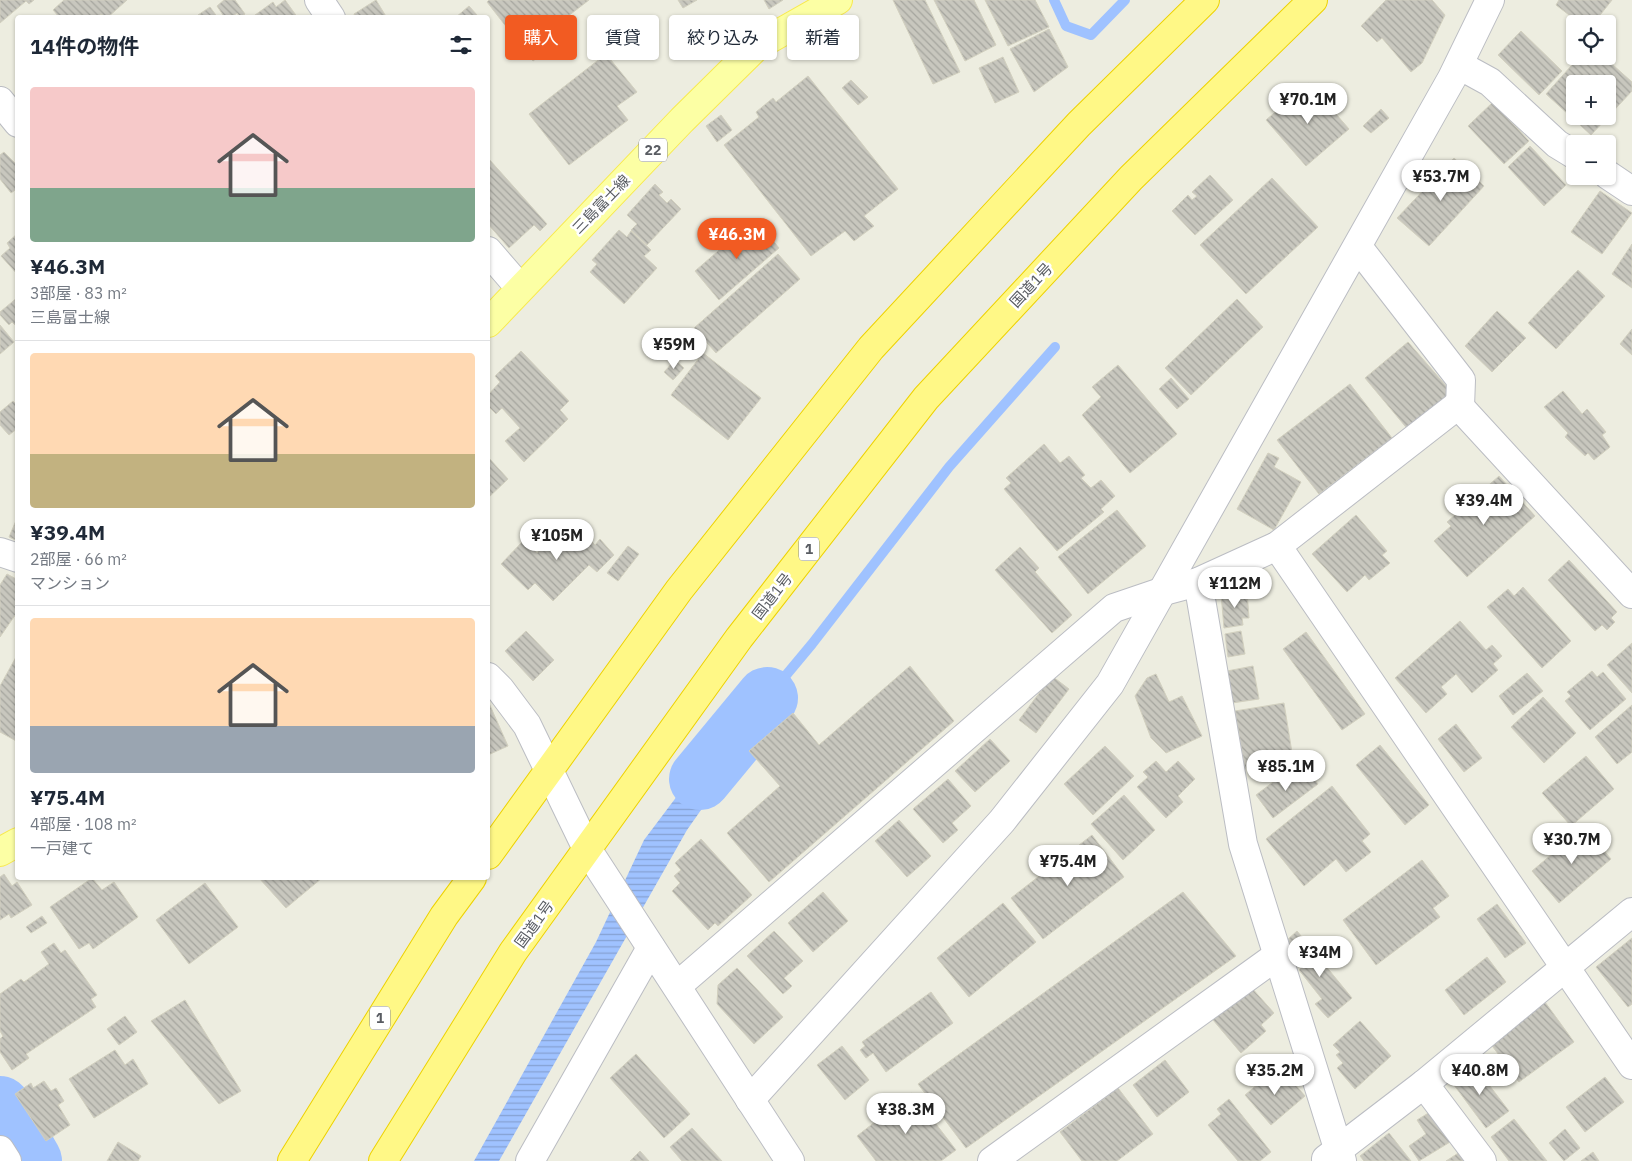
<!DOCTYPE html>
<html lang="ja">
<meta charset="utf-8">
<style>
:root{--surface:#fff;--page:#f2f2f3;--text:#1f2937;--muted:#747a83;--line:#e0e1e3;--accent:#f25b22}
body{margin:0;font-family:"IBM Plex Sans","Noto Sans JP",sans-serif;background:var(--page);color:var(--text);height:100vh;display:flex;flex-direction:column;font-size:19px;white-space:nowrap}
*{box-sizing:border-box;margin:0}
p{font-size:16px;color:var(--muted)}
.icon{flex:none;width:28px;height:28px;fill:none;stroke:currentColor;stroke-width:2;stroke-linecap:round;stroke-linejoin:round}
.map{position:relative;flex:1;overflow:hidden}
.side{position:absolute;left:15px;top:15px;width:475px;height:865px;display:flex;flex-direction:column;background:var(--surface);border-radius:5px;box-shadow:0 1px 4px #0004}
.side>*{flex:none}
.hud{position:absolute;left:505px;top:15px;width:475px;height:45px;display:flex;gap:10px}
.buttons{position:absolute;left:1566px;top:15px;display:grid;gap:10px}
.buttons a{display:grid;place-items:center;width:50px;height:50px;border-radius:5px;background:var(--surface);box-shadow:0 1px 4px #0004;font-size:25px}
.price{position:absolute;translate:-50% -42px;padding:0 11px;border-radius:18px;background:#fff;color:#222;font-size:16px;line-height:32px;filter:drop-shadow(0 1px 2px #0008)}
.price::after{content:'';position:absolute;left:50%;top:30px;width:15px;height:11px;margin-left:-8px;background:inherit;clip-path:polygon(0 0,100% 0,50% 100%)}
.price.active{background:var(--accent);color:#fff}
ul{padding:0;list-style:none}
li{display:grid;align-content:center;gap:10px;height:265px;padding:0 15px}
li+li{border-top:1px solid var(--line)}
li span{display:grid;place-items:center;height:155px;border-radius:5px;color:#555}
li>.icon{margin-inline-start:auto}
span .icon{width:90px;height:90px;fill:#fffc;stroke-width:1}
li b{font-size:21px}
h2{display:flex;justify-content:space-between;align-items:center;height:60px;padding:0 15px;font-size:21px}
.chip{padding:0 18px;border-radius:5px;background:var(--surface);box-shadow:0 1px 4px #0004;font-size:18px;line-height:45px}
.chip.active{background:var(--accent);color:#fff}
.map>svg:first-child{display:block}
.water{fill:url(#water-rules)}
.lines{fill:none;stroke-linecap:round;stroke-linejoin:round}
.stream{stroke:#9fc2ff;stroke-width:10}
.river{stroke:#9fc2ff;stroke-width:62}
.building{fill:url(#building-back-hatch);stroke:#d2d0bf;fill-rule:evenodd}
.minor-casing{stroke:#bbbdc3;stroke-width:30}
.major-casing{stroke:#f8ea4e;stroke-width:30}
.highway-casing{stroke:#eed200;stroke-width:30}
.minor{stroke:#fff;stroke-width:28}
.major{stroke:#fcffa4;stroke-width:28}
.highway{stroke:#fff886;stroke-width:28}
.labels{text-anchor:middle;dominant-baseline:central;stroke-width:5;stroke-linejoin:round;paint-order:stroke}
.shield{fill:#fff;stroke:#8b8d91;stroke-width:1}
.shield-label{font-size:14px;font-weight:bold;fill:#595c62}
.street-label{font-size:15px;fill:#595c62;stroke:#fff}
</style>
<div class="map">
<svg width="1632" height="1161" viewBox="0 0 1632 1161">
<defs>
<pattern id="water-rules" width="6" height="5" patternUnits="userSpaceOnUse" patternTransform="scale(1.25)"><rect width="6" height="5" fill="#9fc2ff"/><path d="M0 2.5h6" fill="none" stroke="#85a1d2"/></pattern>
<pattern id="building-back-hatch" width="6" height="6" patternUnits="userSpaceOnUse" patternTransform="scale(1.25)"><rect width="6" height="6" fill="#c8c7be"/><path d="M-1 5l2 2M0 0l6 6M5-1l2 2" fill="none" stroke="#a5a59e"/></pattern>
</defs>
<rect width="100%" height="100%" fill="#edede0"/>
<path class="water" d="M 741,711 L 769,713 L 687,830 L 499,1161 L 474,1161 L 596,942 L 644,840 Z"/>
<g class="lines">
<g class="stream">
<path d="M 1054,0 L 1066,26 L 1091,35 L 1125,0"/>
<path d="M 767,698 L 812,644 L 949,467 L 1055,347"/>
</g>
<g class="river">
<path d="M 700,779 L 767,698"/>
<path d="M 0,1107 L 31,1161"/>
</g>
</g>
<g class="building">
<path d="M 0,0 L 34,0 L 29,4 L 26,1 L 0,23 Z"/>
<path d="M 64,0 L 127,0 L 107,18 L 101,14 L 98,18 L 60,18 L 53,10 Z"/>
<path d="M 224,0 L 235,0 L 245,14 L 240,17 L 237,13 L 230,18 L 225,18 L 217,6 Z"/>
<path d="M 285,0 L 298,18 L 251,18 L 273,2 L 276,7 Z"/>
<path d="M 376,0 L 387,18 L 356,18 L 354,14 Z"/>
<path d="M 489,0 L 589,0 L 554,27 L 563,38 L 533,61 L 487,2 Z"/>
<path d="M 678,0 L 697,0 L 683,8 Z"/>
<path d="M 764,0 L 783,0 L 769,9 Z"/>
<path d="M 893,0 L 925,0 L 960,72 L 933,84 Z"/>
<path d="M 934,0 L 974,0 L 996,45 L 965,61 Z"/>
<path d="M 985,0 L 1035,0 L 1049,27 L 1008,46 Z"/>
<path d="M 1386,0 L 1432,0 L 1445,15 L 1422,63 L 1411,72 L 1382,38 L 1377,42 L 1361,26 Z"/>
<path d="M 1559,0 L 1612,0 L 1593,24 L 1581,24 L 1556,5 Z"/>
<path d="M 469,6 L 477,15 L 474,18 L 455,18 Z"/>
<path d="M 210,7 L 218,18 L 200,18 L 198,15 Z"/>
<path d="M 1049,29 L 1068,67 L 1034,92 L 1010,49 Z"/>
<path d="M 1521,31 L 1562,71 L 1539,95 L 1498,55 Z"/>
<path d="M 606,54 L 637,92 L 617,106 L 628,120 L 569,165 L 529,114 Z"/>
<path d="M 1580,56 L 1603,56 L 1632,82 L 1632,91 L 1591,135 L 1546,94 ZM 1575,84 L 1608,84 L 1608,116 L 1575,116 Z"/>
<path d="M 1003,57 L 1019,92 L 995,103 L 979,68 Z"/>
<path d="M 808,76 L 898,189 L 864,216 L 874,226 L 854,241 L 845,231 L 811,256 L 724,145 L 759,117 L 756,112 L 773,98 L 776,102 Z"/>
<path d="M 851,80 L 868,97 L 858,105 L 842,88 Z"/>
<path d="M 1309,83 L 1349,129 L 1306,166 L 1266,120 Z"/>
<path d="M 1493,102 L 1529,141 L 1504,164 L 1468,126 Z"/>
<path d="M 1381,109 L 1389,118 L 1371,133 L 1363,126 Z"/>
<path d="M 721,115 L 732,130 L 717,142 L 706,126 Z"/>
<path d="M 1530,146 L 1566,185 L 1544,206 L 1508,167 Z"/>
<path d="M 4,152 L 18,166 L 18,188 L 11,193 L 0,179 L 0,155 Z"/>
<path d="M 488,158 L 547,224 L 540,231 L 534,225 L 509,248 L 488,224 Z"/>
<path d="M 1454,158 L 1484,186 L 1429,246 L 1397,218 Z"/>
<path d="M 1210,175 L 1233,200 L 1195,235 L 1172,211 L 1188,195 L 1192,200 L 1197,196 L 1192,192 Z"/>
<path d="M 1272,178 L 1318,227 L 1246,294 L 1200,245 Z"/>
<path d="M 655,184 L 663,192 L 659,195 L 667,203 L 671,199 L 681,209 L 647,245 L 631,230 L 637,224 L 627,215 Z"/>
<path d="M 1600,191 L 1632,213 L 1602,254 L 1571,232 Z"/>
<path d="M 755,219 L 779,248 L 719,300 L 695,271 Z"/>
<path d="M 619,230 L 627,237 L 631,231 L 651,250 L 644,256 L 657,268 L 624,304 L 590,272 L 597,264 L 592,260 Z"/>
<path d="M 18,233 L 18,275 L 1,256 L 10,248 L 7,243 Z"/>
<path d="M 1632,244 L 1632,288 L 1612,274 Z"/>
<path d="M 778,254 L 800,279 L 716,353 L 694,328 Z"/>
<path d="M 1578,270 L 1605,296 L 1556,349 L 1528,323 Z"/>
<path d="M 18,297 L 18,328 L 12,322 L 9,325 L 0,315 L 0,312 Z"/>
<path d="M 1237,299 L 1263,327 L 1191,395 L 1165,368 Z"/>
<path d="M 1497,311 L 1526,338 L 1492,372 L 1465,346 Z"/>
<path d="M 0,325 L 14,342 L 0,354 Z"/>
<path d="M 1632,329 L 1632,355 L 1620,344 Z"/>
<path d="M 1408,342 L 1454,395 L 1410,432 L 1365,378 Z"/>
<path d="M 521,351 L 569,401 L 560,410 L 568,419 L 524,462 L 505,441 L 520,428 L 502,408 L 496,414 L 488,406 L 488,395 L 500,382 L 495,376 Z"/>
<path d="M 703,353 L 761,398 L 728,440 L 671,395 Z"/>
<path d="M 675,360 L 684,368 L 673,380 L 664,372 Z"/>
<path d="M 1118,365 L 1177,434 L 1130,473 L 1082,415 L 1101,397 L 1092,387 Z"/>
<path d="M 1171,378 L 1189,399 L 1177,409 L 1159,389 Z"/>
<path d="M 1350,384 L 1392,438 L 1319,494 L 1277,440 Z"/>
<path d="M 1563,391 L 1582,414 L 1587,409 L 1606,432 L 1602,435 L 1610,447 L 1594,460 L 1588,453 L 1585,456 L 1565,437 L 1568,433 L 1544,407 Z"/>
<path d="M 13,401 L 18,406 L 18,428 L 9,435 L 0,425 L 0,412 Z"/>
<path d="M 1044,444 L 1060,463 L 1069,456 L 1085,475 L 1081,478 L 1091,488 L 1101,480 L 1115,496 L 1101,509 L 1104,512 L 1057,551 L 1004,489 L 1011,483 L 1006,478 Z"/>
<path d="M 1268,453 L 1279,458 L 1274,467 L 1301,482 L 1274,530 L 1237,509 Z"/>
<path d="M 488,457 L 508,479 L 488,498 Z"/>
<path d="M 1499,476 L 1535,516 L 1467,577 L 1434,541 L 1451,526 L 1447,522 Z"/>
<path d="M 1117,510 L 1146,546 L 1088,594 L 1058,557 Z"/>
<path d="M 1356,515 L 1387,551 L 1382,555 L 1390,563 L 1369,580 L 1365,575 L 1347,592 L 1312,554 Z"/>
<path d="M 18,516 L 18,541 L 9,537 Z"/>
<path d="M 571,520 L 595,545 L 600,539 L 614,555 L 597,572 L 589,565 L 553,601 L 535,583 L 528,590 L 501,564 L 524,540 L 537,553 Z"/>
<path d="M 628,546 L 639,554 L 618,581 L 607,573 Z"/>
<path d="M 1020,547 L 1039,568 L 1035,572 L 1072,615 L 1052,633 L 995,570 Z"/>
<path d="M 1569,560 L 1617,612 L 1611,618 L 1615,622 L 1607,630 L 1602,625 L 1595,631 L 1548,580 Z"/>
<path d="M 7,574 L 18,580 L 18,611 L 0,637 L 0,585 Z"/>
<path d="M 1523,587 L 1571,641 L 1542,668 L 1487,607 L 1508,589 L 1514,596 Z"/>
<path d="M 1247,591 L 1249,618 L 1242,618 L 1243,625 L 1224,628 L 1221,594 Z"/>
<path d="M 1460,621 L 1486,650 L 1492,645 L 1502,656 L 1493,664 L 1498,670 L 1472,693 L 1456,674 L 1441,687 L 1447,694 L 1426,713 L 1395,678 Z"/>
<path d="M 526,631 L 554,660 L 533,681 L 505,651 Z"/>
<path d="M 1241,631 L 1245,654 L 1228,657 L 1225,634 Z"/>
<path d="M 1306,632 L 1365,714 L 1342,730 L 1283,649 Z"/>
<path d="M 1632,643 L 1632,693 L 1607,665 Z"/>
<path d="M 16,657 L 18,657 L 18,742 L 0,732 L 0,686 Z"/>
<path d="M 910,666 L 954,721 L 769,882 L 727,833 L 780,786 L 749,751 L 793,713 L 819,745 Z"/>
<path d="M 1253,666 L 1259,699 L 1232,703 L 1227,671 Z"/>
<path d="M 1592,671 L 1597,677 L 1603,672 L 1626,699 L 1590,730 L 1565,701 L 1571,696 L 1567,692 Z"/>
<path d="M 1527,673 L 1543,691 L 1513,715 L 1499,696 Z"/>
<path d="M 1156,674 L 1169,702 L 1182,696 L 1202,736 L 1166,753 L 1151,738 L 1135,696 L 1147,678 Z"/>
<path d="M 1052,676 L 1069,689 L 1036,733 L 1019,720 Z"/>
<path d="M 1543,697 L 1576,733 L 1544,763 L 1511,727 Z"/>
<path d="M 488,701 L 508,746 L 488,755 Z"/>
<path d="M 1284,703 L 1295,771 L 1282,773 L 1281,764 L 1245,769 L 1235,711 Z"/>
<path d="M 1632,705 L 1632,752 L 1617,764 L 1595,737 Z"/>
<path d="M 1456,724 L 1482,758 L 1464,772 L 1438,739 Z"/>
<path d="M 990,739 L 1010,761 L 975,792 L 955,771 Z"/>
<path d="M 1380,745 L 1429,805 L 1405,825 L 1356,765 Z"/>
<path d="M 1105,746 L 1134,776 L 1093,815 L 1064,784 Z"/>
<path d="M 1586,756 L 1614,789 L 1571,826 L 1542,793 Z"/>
<path d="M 1156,761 L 1166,772 L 1178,761 L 1195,779 L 1178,796 L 1183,802 L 1166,818 L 1137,787 L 1148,777 L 1143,772 Z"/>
<path d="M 1305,767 L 1318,784 L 1273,818 L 1256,795 L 1277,779 L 1281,785 Z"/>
<path d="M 948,779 L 971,806 L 952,823 L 958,830 L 943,843 L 913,809 Z"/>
<path d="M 1332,786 L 1370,834 L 1362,841 L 1371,852 L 1346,872 L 1336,859 L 1304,886 L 1266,839 Z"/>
<path d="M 1124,795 L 1155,830 L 1123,860 L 1091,824 Z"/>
<path d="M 899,820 L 931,856 L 907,877 L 875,841 Z"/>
<path d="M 1584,827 L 1611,859 L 1559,903 L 1532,871 Z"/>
<path d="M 1092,835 L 1124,877 L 1043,939 L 1011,898 Z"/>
<path d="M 701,839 L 752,895 L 718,926 L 715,923 L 708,930 L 672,891 L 680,883 L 674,876 L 681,870 L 675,863 Z"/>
<path d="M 1422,860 L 1449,896 L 1433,908 L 1440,917 L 1376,965 L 1343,920 Z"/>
<path d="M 4,874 L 12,886 L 17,882 L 32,905 L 11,918 L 9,914 L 0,920 L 0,877 Z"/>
<path d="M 92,878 L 102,890 L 114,882 L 138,917 L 93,949 L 89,943 L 79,949 L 50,907 Z"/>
<path d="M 259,878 L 322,878 L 286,908 Z"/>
<path d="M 205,883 L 238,927 L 189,964 L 156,920 Z"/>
<path d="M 823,892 L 848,921 L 813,952 L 788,923 Z"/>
<path d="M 1183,892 L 1236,956 L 966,1148 L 918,1084 Z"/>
<path d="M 1003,903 L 1036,942 L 969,997 L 937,958 Z"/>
<path d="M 1497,904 L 1526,943 L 1505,958 L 1477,919 Z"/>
<path d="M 42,916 L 47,923 L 31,933 L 26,927 Z"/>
<path d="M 774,931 L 803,961 L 784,978 L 792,986 L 783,994 L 747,956 Z"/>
<path d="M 1297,931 L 1352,998 L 1328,1018 L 1315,1004 L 1322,999 L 1299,970 L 1306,963 L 1287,940 Z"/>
<path d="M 1632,938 L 1632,1004 L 1628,1007 L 1596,967 Z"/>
<path d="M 54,943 L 61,953 L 65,950 L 97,995 L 91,999 L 96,1007 L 26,1054 L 29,1058 L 12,1070 L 0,1052 L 0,1039 L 3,1036 L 0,1031 L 0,994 L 21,979 L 24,982 L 49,964 L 41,952 Z"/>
<path d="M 1487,957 L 1506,982 L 1464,1015 L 1445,990 Z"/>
<path d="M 737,968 L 783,1017 L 754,1044 L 717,1004 L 718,985 Z"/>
<path d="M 1251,987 L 1274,1013 L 1261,1025 L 1266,1031 L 1241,1053 L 1213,1020 Z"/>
<path d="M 931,992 L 953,1023 L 886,1072 L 873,1053 L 866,1058 L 860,1050 L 865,1046 L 862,1042 Z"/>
<path d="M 185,1000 L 241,1091 L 219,1104 L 151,1021 Z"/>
<path d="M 1545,1002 L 1574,1042 L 1519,1082 L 1490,1043 Z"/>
<path d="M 125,1016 L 137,1032 L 119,1045 L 107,1029 Z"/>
<path d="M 1360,1021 L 1391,1056 L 1355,1089 L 1337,1068 L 1343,1063 L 1336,1055 L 1340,1052 L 1333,1045 Z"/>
<path d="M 842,1046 L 869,1080 L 845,1100 L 817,1065 Z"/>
<path d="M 115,1050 L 125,1065 L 133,1059 L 148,1084 L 94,1118 L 69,1079 Z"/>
<path d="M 636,1054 L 690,1114 L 664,1138 L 610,1078 Z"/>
<path d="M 1165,1060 L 1189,1092 L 1157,1117 L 1133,1085 Z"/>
<path d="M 1473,1064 L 1509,1111 L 1486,1128 L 1451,1081 Z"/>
<path d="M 1279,1066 L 1305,1096 L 1271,1125 L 1245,1095 Z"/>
<path d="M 1605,1077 L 1624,1102 L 1585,1132 L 1566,1107 Z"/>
<path d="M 44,1081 L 51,1091 L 56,1088 L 64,1101 L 58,1105 L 70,1125 L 46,1141 L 15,1094 L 31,1083 L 33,1088 Z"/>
<path d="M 1118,1088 L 1153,1134 L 1117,1161 L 1082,1161 L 1060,1132 Z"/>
<path d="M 912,1093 L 956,1150 L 941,1161 L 876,1161 L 857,1136 Z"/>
<path d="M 1229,1099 L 1271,1152 L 1260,1161 L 1238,1161 L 1208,1125 L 1221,1114 L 1217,1109 Z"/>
<path d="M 1435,1109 L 1455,1139 L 1419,1161 L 1409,1146 L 1426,1134 L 1417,1120 Z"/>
<path d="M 1514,1119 L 1547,1161 L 1509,1161 L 1491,1137 Z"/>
<path d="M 692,1128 L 722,1161 L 682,1161 L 670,1147 Z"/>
<path d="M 1565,1129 L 1580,1148 L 1564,1161 L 1549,1143 Z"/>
<path d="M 1389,1133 L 1411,1161 L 1364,1161 L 1360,1156 Z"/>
<path d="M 118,1142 L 141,1156 L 138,1161 L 107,1161 Z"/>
<path d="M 1463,1150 L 1471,1161 L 1446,1161 Z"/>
<path d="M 640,1151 L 649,1161 L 630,1161 Z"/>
<path d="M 1593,1152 L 1599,1161 L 1581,1161 Z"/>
</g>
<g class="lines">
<defs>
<g id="minor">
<path d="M 319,0 L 331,18"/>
<path d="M 1459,65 L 1490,82 L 1557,144 L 1575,155"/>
<path d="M 0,101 L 18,123"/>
<path d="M 1608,175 L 1632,191"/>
<path d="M 1358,247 L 1461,380 L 1460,407"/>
<path d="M 488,251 L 520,288"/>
<path d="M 1277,546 L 1632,1065"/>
<path d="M 0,552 L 18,558"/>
<path d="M 1198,582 L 1243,844 L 1342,1161"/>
<path d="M 488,677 L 500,689 L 527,725 L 587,849 L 790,1161"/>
<path d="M 677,986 L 1114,608 L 1164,591 L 1198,582 L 1277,546 L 1458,405 L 1632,594"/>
<path d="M 1424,1084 L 1482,1161"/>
<path d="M 750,1100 L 1002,821 L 1110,684 L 1452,78 L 1490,0"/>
<path d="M 0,1150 L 7,1161"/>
<path d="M 1326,1159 L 1424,1084 L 1632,912"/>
<path d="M 530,1161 L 651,948"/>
<path d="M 992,1161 L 1278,955"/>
</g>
<g id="major">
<path d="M 488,323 L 682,120 L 757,46 L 838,0"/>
<path d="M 0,852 L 18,842"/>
</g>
<g id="highway">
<path d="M 488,855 L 679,590 L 871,348 L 1079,124 L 1205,0"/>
<path d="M 292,1161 L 444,916 L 472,878"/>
<path d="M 383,1161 L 513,952 L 739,638 L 926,398 L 1131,178 L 1313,0"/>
</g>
</defs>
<use href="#minor" class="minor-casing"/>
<use href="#major" class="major-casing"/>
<use href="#highway" class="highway-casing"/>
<use href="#minor" class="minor"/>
<use href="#major" class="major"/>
<use href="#highway" class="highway"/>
</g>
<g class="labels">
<g class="shield">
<rect x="639" y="138.5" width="28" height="23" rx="4"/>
<rect x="799" y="537.5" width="20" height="23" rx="4"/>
<rect x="370" y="1006.5" width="20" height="23" rx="4"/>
</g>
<g class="shield-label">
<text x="653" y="150">22</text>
<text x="809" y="549">1</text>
<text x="380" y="1018">1</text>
</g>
<g class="street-label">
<text transform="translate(601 204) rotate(-46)">三島富士線</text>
<text transform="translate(1031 285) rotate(-47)">国道1号</text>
<text transform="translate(772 596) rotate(-52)">国道1号</text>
<text transform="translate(534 924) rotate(-54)">国道1号</text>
</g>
</g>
</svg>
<div class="buttons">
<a><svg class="icon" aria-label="locate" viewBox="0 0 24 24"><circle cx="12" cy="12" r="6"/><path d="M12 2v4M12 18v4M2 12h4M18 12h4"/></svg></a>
<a>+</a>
<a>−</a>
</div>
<b class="price" style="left:1308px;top:125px">¥70.1M</b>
<b class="price" style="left:1441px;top:202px">¥53.7M</b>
<b class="price active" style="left:737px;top:260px">¥46.3M</b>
<b class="price" style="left:674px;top:370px">¥59M</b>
<b class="price" style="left:1484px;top:526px">¥39.4M</b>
<b class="price" style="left:557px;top:561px">¥105M</b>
<b class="price" style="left:1235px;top:609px">¥112M</b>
<b class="price" style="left:1286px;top:792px">¥85.1M</b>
<b class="price" style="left:1572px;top:865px">¥30.7M</b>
<b class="price" style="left:1068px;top:887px">¥75.4M</b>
<b class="price" style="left:1320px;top:978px">¥34M</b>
<b class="price" style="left:1275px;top:1096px">¥35.2M</b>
<b class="price" style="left:1480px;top:1096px">¥40.8M</b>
<b class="price" style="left:906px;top:1135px">¥38.3M</b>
<div class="hud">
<a class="chip active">購入</a>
<a class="chip">賃貸</a>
<a class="chip">絞り込み</a>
<a class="chip">新着</a>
</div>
<section class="side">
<h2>14件の物件<svg class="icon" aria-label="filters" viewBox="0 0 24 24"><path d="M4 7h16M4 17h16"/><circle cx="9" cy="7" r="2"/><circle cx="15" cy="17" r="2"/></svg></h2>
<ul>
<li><span style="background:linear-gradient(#f6c9c9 65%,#7fa58c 0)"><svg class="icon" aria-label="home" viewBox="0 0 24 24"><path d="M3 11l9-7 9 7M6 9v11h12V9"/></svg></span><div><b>¥46.3M</b><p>3部屋 · 83 m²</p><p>三島富士線</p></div></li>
<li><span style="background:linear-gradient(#ffd9b3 65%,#c2b280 0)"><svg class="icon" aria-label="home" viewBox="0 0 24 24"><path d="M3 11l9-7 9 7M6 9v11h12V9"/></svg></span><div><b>¥39.4M</b><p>2部屋 · 66 m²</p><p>マンション</p></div></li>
<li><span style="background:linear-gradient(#ffd9b3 70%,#9aa5b1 0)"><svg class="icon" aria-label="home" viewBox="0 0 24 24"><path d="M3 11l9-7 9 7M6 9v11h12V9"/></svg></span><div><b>¥75.4M</b><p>4部屋 · 108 m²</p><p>一戸建て</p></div></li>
</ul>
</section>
</div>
